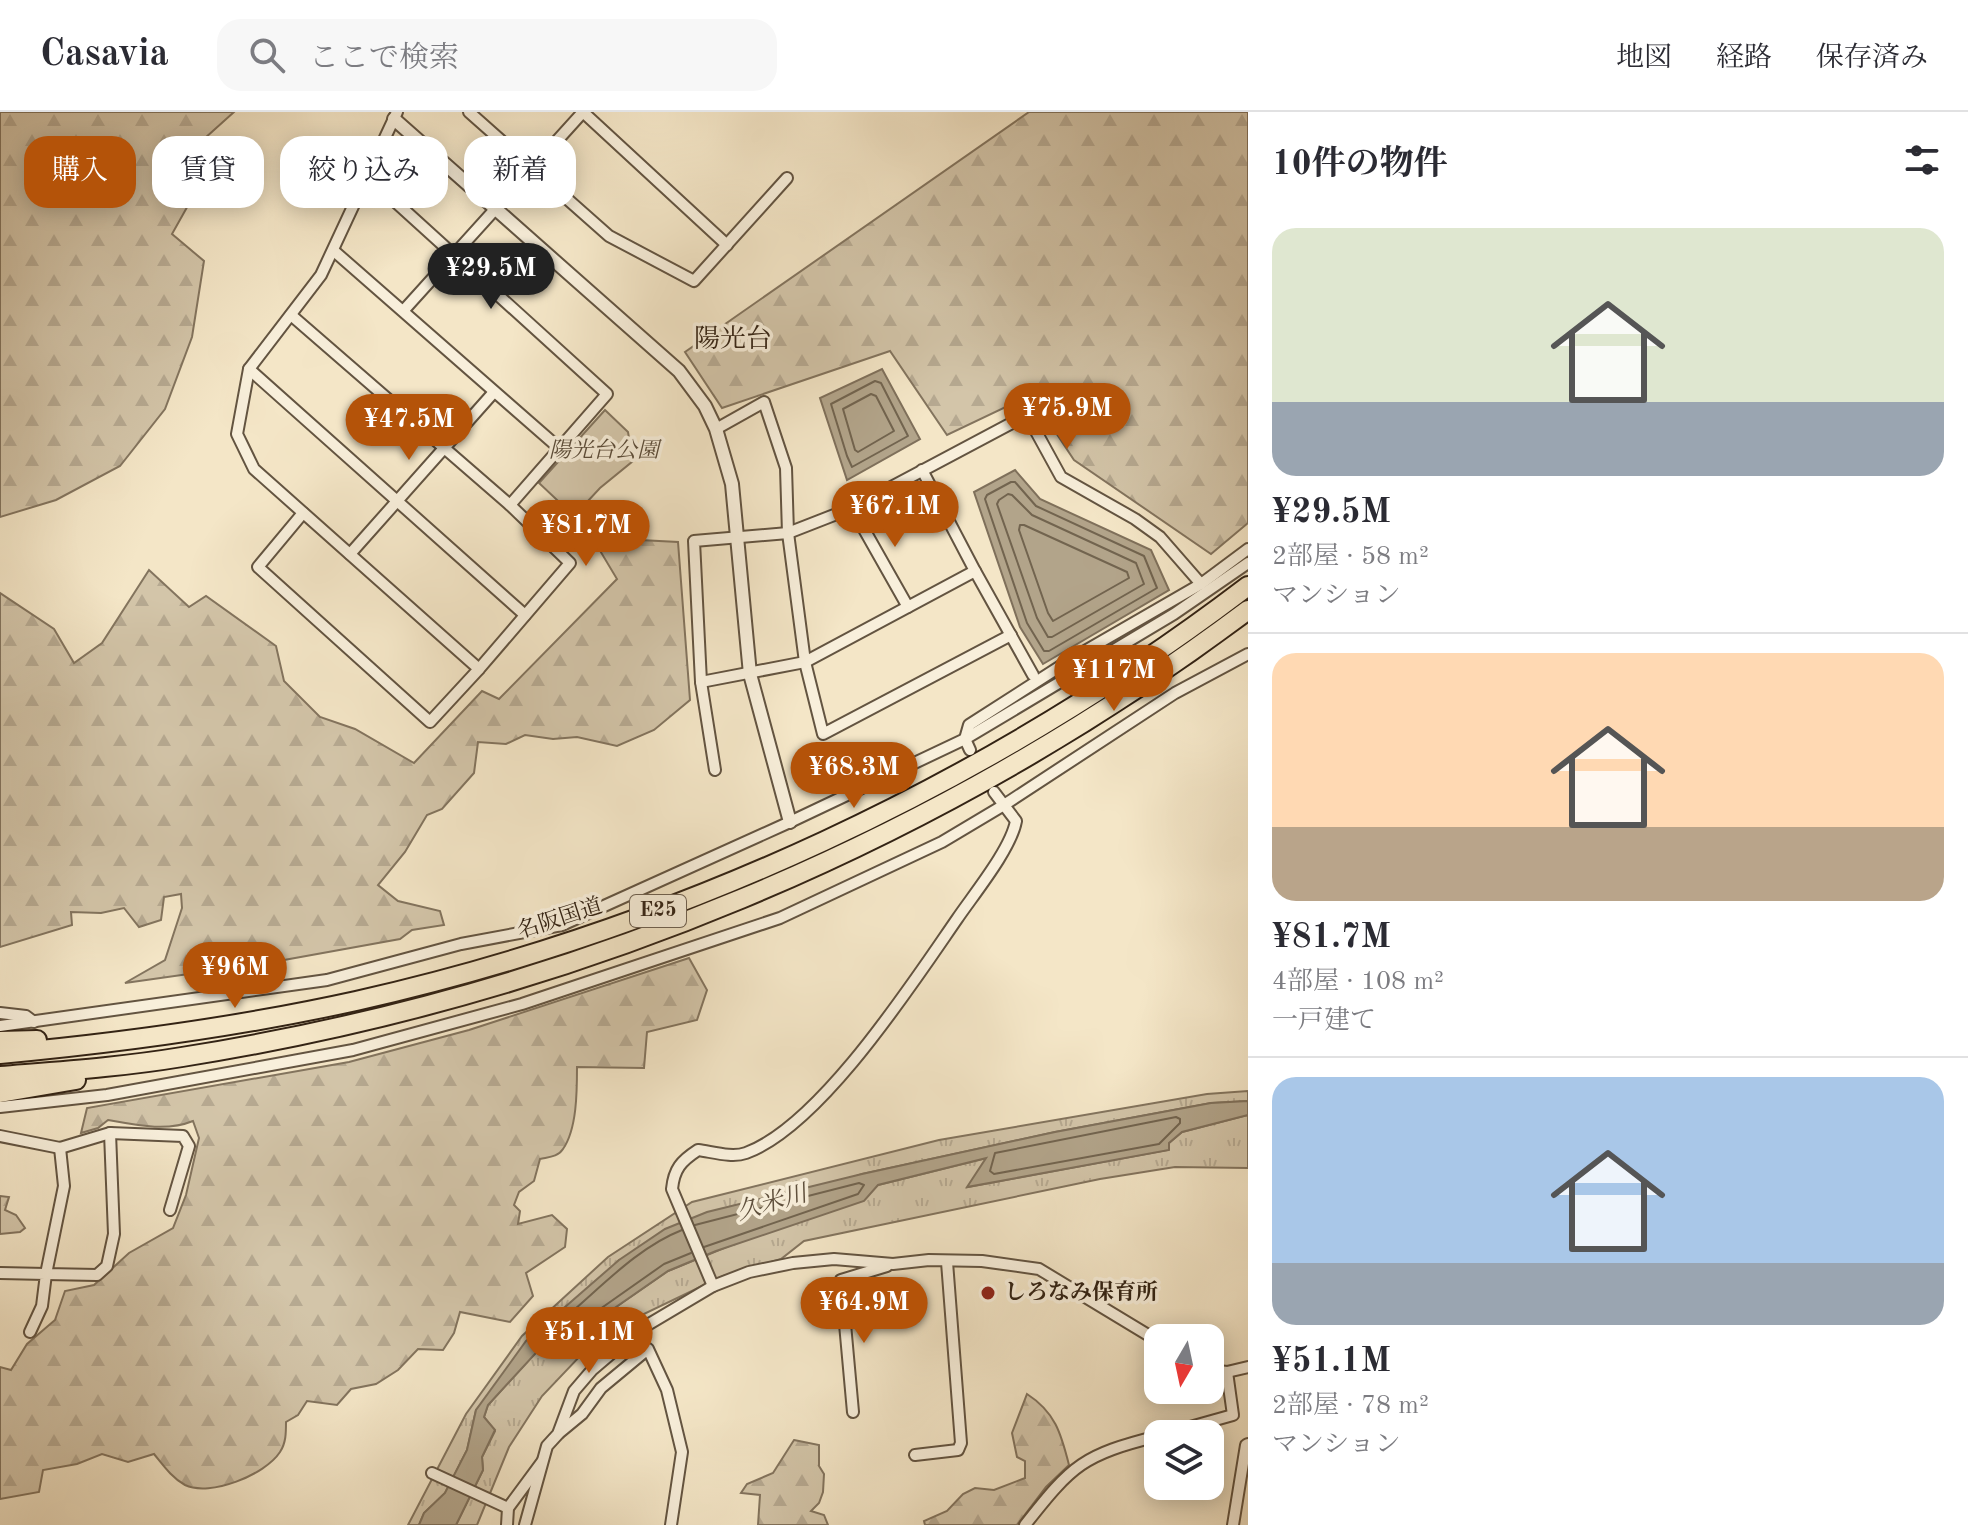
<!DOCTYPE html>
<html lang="ja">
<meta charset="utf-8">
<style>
:root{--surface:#fff;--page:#f7f7f7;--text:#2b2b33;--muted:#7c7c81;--line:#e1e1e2;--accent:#b45309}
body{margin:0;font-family:"Old Standard TT","Noto Serif JP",serif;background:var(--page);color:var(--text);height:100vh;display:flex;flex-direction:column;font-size:30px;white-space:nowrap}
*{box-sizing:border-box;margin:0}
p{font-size:26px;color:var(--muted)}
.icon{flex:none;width:44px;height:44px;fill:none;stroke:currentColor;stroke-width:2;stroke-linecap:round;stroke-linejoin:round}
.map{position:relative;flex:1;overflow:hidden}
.panel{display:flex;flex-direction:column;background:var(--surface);width:720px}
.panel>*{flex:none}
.guide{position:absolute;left:24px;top:24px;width:760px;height:72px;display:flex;gap:16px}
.needle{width:52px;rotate:189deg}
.tools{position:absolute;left:1144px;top:1212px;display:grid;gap:16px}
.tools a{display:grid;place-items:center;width:80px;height:80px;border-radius:16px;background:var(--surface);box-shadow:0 4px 20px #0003;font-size:40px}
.price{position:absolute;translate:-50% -68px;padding:0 18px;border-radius:28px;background:var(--accent);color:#fff;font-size:26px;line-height:52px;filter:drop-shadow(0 2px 4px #0008)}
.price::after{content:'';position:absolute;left:50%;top:48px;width:24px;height:18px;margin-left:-12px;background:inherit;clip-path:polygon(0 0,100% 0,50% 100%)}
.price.selected{background:#222;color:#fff}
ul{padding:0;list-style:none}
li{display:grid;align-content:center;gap:16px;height:424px;padding:0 24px}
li+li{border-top:2px solid var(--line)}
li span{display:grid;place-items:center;height:248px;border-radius:24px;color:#555}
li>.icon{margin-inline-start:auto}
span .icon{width:144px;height:144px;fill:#fffc;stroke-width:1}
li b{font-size:34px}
h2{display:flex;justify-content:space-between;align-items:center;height:96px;padding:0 24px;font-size:34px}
.chip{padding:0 28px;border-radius:24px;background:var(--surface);box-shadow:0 4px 20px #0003;font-size:28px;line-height:72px}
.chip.selected{background:var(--accent);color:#fff}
header{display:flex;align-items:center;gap:48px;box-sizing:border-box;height:112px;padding:0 40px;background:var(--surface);border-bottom:2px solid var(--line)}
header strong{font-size:38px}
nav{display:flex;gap:44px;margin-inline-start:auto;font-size:28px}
.search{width:560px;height:72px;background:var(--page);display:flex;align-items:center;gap:20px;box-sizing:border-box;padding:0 28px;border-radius:24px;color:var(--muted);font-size:30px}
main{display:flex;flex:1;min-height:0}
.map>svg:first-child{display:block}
.grass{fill:url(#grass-tufts);stroke:#83745e;stroke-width:2}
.forest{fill:url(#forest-firs);stroke:#83745e;stroke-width:2}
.park{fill:#d3c5a9;stroke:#83745e;stroke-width:2}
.water{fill:#b2a48a;stroke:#7f705b;stroke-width:2}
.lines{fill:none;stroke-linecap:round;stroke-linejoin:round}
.shore{stroke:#72644f;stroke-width:2}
.minor-casing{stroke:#635441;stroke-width:14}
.tertiary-casing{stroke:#635441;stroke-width:16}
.motorway-casing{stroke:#332314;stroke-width:22}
.minor{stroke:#f8efdb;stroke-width:10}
.tertiary{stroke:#f8efdb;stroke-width:12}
.motorway{stroke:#f4e6c7;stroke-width:18}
.poi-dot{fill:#8f2418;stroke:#f8efdb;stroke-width:3}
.labels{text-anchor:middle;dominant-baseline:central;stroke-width:7;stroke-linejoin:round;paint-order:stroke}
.shield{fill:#f8efdb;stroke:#6e6050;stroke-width:2}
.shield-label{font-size:20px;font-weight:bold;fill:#332314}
.park-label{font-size:22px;font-style:italic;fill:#5b4c39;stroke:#f8efdb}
.street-label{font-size:22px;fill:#332314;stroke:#f8efdb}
.poi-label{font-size:22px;font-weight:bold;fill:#332314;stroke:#f8efdb;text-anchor:start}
.water-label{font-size:24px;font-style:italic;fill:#5f503d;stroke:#f8efdb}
.quarter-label{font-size:26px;fill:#332314;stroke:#f8efdb}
</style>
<header>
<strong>Casavia</strong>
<div class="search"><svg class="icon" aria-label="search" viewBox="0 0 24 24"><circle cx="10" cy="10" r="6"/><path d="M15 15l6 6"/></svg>ここで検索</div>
<nav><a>地図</a><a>経路</a><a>保存済み</a></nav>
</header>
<main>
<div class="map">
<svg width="1248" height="1413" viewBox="0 0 1248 1413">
<defs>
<pattern id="grass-tufts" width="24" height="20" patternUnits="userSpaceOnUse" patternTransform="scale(2)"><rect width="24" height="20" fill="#d3c5a9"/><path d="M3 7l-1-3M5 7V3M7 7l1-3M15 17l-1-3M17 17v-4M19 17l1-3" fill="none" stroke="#b6a991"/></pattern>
<pattern id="forest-firs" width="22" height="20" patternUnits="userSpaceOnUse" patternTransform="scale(2)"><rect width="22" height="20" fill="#d3c5a9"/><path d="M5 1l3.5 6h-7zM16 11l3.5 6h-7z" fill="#b6a991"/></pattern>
</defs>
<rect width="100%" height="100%" fill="#f4e6c7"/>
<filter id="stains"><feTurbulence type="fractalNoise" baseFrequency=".0025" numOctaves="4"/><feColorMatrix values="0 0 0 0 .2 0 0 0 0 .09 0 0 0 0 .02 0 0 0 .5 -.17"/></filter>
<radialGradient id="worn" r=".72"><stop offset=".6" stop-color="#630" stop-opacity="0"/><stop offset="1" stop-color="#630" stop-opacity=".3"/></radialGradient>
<g class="grass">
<path d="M 1248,979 L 1248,989 L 1211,991 L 1055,1020 L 862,1062 L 619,1148 L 476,1298 L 467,1338 L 445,1381 L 424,1401 L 419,1413 L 408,1413 L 466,1302 L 522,1224 L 608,1145 L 692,1090 L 939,1028 L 1207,982 Z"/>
<path d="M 1248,1003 L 1248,1056 L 1175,1055 L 1100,1067 L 804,1129 L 781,1147 L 723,1164 L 600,1223 L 542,1284 L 509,1335 L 477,1413 L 456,1413 L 483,1358 L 482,1345 L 495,1319 L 484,1305 L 488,1293 L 568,1205 L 574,1228 L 593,1211 L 668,1159 L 878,1073 L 987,1046 L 968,1075 L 1168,1038 L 1169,1031 L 1182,1020 Z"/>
</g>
<g class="forest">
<path d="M 0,0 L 234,0 L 194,36 L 195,81 L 172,122 L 204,149 L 192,225 L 165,297 L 120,354 L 56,388 L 0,405 Z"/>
<path d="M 1029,0 L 1248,0 L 1248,411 L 1211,442 L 1074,348 L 1031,283 L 947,323 L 890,239 L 722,296 L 685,240 Z"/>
<path d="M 627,408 L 640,428 L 678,430 L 690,588 L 654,618 L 617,634 L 577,625 L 553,627 L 525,623 L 506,632 L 478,630 L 474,661 L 442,697 L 427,703 L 405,740 L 378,773 L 398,789 L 440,799 L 444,813 L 412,818 L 400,827 L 273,850 L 125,871 L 165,848 L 182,796 L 181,782 L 164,785 L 161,808 L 139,815 L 124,796 L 101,801 L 71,800 L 72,813 L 0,835 L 0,481 L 54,517 L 74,551 L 102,531 L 149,458 L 189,495 L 206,484 L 276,534 L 284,569 L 320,605 L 355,617 L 414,651 L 482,579 L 499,587 L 617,467 L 599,437 Z"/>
<path d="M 689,846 L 707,878 L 697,908 L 647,920 L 644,956 L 577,955 C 577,979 577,1017 563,1037 C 558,1045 548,1045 540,1047 L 534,1069 L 519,1080 L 514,1093 L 520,1099 L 518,1112 L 552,1103 L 567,1117 L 565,1135 L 526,1161 L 533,1184 L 510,1210 L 460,1200 L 454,1221 L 443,1238 L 418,1237 L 398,1258 L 376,1272 L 351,1277 L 337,1293 L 307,1289 L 298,1303 L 286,1310 C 286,1321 286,1331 280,1340 C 265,1363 210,1385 185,1373 C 172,1366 163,1353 154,1342 L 128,1350 L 102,1342 L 77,1352 L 43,1358 L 39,1380 L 0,1387 L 0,1255 L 11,1258 L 27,1232 L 55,1208 L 65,1179 L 94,1173 L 129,1141 L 173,1116 L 186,1083 L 199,1026 L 193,1009 C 166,1020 136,1013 108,1008 L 98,1016 L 81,1021 L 87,996 L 349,950 L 469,918 Z"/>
<path d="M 0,1084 L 9,1085 L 5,1098 L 16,1103 L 25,1116 L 20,1120 L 0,1122 Z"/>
<path d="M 1027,1282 C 1055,1300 1061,1321 1069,1353 L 1046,1375 L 1017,1413 L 925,1413 L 924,1409 L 947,1399 L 963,1382 L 975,1376 L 994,1378 L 1025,1366 L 1025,1349 L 1017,1345 L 1012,1321 Z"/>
<path d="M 794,1328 L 819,1333 L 819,1354 L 824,1362 L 823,1380 L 819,1391 L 811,1399 L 824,1403 L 828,1413 L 758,1413 L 760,1383 L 741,1381 L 747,1372 L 773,1361 Z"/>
</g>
<path class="park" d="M 605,298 L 628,320 L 633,349 L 600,376 L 574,404 L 539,371 Z"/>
<g class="water">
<path d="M 882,257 L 920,327 L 847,368 L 820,286 Z"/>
<path d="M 1015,358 L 1040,387 L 1151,438 L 1169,478 L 1043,552 L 1020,515 L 974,380 Z"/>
<path d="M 1248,989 L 1248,1003 L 1182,1020 L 1169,1031 L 1169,1038 L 967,1075 L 986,1046 L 878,1073 L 864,1089 L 716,1139 L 668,1159 L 593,1211 L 574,1228 L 568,1206 L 488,1293 L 484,1305 L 495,1318 L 482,1345 L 483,1358 L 456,1413 L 419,1413 L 424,1401 L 445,1381 L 467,1338 L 476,1298 L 526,1229 L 619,1148 L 665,1117 L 707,1100 L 862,1062 L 1055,1020 L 1211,991 Z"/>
</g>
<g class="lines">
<g class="shore">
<path d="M 875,269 L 881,271 L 908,324 L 852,355 L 847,344 L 831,292 Z"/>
<path d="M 871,282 L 876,284 L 894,319 L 858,340 L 855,338 L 843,297 Z"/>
<path d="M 1011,370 L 1015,370 L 1036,394 L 1144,444 L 1157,476 L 1049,539 L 1044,539 L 1027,511 L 985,387 L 987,383 Z"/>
<path d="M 1008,382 L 1012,383 L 1032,403 L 1136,451 L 1144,472 L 1052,525 L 1048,525 L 1037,506 L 997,392 L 999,388 Z"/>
<path d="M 1020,413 L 1024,413 L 1127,460 L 1129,466 L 1053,509 L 1048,501 L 1019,418 Z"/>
<path d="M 1176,1005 L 1180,1007 L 1180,1011 L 1159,1032 L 994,1062 L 990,1059 L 995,1041 Z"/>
<path d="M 695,1113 L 859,1071 L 864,1073 L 858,1082 L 704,1135"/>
<path d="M 682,1118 C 641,1134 607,1169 575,1197 L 577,1208 L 583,1209 L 664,1152 L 691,1141"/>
</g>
<defs>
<g id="minor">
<path d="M 397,0 L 321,163 L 249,257 L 237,322 L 254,357 L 479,557"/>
<path d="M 469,0 L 609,124 L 694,169 L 787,66"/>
<path d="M 583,0 L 727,133"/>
<path d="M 334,139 L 559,336"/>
<path d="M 404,198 L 583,0"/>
<path d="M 291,203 L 510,393"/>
<path d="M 249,257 L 525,503"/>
<path d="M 716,317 L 764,290 L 786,356 L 788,421 L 805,550 L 823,622 L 1011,523"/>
<path d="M 852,396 L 908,495"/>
<path d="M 303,401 L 258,455 L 430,610 L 479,557 L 570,451 L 510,393 L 607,282 L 368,65"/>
<path d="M 350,442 L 494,280"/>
<path d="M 975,459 L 1033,563"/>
<path d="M 701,570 L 805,550 L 975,459 L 922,358"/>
<path d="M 970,638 L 965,627 L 969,613 L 1078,543 L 1201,472 L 1248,437"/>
<path d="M 715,658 L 701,570 L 694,429 L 788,421 L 852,396 L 1027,303 L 1061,365 L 1135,407 L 1160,425 L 1201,472"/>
<path d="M 0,901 L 26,904 L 34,910"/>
<path d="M 0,914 L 327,868 L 461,832 L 562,813 L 790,710 L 965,627 L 1174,502 L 1248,451"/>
<path d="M 0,995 L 107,983 L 353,938 L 522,892 L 780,806 L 942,730 L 1004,693 L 1175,581 L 1248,542"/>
<path d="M 0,1024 L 60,1036 L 110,1021 L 183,1024 L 189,1034 L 170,1098"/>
<path d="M 60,1036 L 64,1074 L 46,1162 L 97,1163 L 107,1154 L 114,1122 L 110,1021"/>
<path d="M 0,1161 L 46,1162 L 42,1194 L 30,1220"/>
<path d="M 713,1174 L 672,1077 C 674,1057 681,1049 698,1038 C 713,1040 732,1046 746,1041 C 820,1014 912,872 957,807 C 974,782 1011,737 1016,709 L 994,680"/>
<path d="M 1210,1258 L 1227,1260 L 1248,1255"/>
<path d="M 853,1300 L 841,1168 L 887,1154"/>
<path d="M 559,1321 L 582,1302 L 601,1276 L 648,1237 L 667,1278 L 682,1340 L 671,1413"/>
<path d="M 1165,1322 L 1233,1303 L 1227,1260"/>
<path d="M 915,1343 L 958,1338 L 961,1331 L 947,1150"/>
<path d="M 432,1361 L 508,1396"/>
<path d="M 507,1413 L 508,1396 L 542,1350"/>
<path d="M 525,1413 L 547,1334 L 558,1322 L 574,1279 L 592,1258 L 639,1218 L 713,1174 L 749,1160 L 793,1151 L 834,1147 L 893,1152 L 929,1148 L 982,1149 L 1039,1157 L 1158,1229"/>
<path d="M 1025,1413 C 1073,1352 1083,1343 1158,1324"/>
<path d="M 1233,1413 L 1246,1333 L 1248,1332"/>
</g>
<path id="tertiary" d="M 394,7 L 679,259 L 705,294 L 716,317 L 732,372 L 750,562 L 790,710"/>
<g id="motorway">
<path d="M 0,929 L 37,928"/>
<path d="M 0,942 C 119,931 238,915 356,889 C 676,817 987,673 1248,474"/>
<path d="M 0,964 C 61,959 122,955 182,945 C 567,884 936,732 1248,498"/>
<path d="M 0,981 L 76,968"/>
</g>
</defs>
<use href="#minor" class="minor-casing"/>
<use href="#tertiary" class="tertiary-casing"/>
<use href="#motorway" class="motorway-casing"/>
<use href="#minor" class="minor"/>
<use href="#tertiary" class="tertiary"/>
<use href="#motorway" class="motorway"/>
</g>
<circle class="poi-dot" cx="988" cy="1181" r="8"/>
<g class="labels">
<rect class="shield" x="630" y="783" width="56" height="32" rx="6"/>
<g class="shield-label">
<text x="658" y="799">E25</text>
</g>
<g class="park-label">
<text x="604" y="339">陽光台公園</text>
</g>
<g class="street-label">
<text transform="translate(560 807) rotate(-18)">名阪国道</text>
</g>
<g class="poi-label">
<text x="1004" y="1181">しろなみ保育所</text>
</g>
<g class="water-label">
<text transform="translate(772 1092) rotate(-16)">久米川</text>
</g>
<g class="quarter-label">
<text x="733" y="228">陽光台</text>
</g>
</g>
<rect width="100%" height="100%" filter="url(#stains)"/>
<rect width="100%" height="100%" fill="url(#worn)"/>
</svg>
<div class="tools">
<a><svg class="needle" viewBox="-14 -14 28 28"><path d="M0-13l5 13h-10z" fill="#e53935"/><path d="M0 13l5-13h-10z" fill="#7c7c81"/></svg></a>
<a><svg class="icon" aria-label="layers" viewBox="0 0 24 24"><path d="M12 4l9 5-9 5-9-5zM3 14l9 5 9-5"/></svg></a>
</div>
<b class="price selected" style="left:491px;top:199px">¥29.5M</b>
<b class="price" style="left:1067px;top:339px">¥75.9M</b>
<b class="price" style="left:409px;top:350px">¥47.5M</b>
<b class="price" style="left:895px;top:437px">¥67.1M</b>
<b class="price" style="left:586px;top:456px">¥81.7M</b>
<b class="price" style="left:1114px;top:601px">¥117M</b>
<b class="price" style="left:854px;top:698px">¥68.3M</b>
<b class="price" style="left:235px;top:898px">¥96M</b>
<b class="price" style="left:864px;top:1233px">¥64.9M</b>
<b class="price" style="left:589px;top:1263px">¥51.1M</b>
<div class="guide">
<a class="chip selected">購入</a>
<a class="chip">賃貸</a>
<a class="chip">絞り込み</a>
<a class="chip">新着</a>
</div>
</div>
<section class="panel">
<h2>10件の物件<svg class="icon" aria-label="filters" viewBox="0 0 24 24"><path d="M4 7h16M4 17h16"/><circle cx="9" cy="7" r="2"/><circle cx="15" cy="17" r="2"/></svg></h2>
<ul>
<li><span style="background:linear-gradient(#dfe7d0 70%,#9aa5b1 0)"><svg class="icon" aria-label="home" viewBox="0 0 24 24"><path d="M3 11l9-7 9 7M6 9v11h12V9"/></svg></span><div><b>¥29.5M</b><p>2部屋 · 58 m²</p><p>マンション</p></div></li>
<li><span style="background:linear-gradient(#ffd9b3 70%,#b9a48a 0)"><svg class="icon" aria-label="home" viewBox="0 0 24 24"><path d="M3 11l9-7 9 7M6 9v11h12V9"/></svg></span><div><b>¥81.7M</b><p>4部屋 · 108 m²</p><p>一戸建て</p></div></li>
<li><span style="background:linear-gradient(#a9c7e8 75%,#9aa5b1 0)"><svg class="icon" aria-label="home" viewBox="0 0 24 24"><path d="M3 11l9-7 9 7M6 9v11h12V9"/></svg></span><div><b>¥51.1M</b><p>2部屋 · 78 m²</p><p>マンション</p></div></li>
</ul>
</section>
</main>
